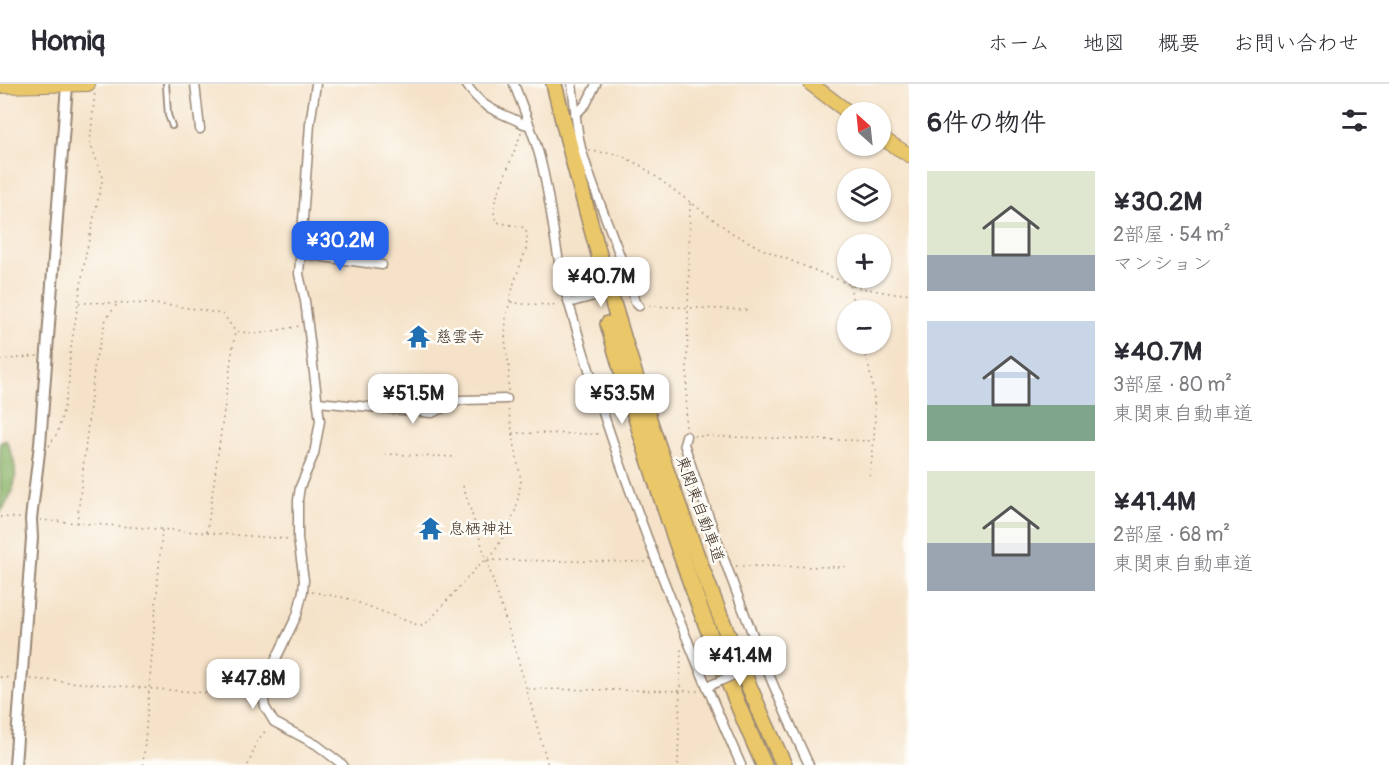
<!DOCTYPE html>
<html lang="ja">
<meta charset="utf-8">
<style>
:root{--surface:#fff;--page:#f2f2f3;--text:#2b2b33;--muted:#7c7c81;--line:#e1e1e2;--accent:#2563eb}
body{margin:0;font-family:Pangolin,"Klee One",sans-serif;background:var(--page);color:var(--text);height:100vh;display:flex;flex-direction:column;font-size:22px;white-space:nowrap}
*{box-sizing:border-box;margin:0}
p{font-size:20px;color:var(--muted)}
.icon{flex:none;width:33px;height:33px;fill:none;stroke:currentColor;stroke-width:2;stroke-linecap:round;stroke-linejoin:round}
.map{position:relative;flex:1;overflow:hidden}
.side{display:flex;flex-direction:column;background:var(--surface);width:480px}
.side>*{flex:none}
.needle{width:39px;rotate:333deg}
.tools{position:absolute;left:837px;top:18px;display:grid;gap:12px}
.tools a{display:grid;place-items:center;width:54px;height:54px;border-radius:50%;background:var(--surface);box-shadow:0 2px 4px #0004;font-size:30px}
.price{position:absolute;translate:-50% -51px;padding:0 14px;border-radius:12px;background:#fff;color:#222;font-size:20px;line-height:39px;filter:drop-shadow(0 2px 3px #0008)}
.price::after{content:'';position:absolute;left:50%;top:36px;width:18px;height:14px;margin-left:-9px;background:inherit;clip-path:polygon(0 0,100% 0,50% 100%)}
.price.current{background:var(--accent);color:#fff}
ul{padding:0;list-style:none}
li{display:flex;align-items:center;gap:18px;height:150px;padding:0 18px}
li span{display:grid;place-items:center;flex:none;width:168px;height:120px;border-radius:0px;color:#555}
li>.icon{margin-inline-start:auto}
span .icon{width:72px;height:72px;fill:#fffc;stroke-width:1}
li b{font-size:26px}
h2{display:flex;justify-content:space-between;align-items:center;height:72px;padding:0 18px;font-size:26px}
header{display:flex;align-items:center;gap:36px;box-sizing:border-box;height:84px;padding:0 30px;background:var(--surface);border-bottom:2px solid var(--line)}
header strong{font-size:28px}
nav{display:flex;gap:33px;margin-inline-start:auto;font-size:21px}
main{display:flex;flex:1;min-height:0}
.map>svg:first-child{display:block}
.forest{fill:#8ab369;stroke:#626e44;stroke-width:1.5}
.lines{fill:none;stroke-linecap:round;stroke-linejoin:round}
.service-casing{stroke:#988673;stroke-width:8}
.minor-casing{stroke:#988673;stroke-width:11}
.tertiary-casing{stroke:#988673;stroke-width:14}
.primary-casing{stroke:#988673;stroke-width:16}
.motorway-casing{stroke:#988673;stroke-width:18}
.path{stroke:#988673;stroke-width:1.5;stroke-dasharray:1.5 4.5;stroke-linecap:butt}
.service{stroke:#fff;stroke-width:4.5}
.minor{stroke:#fff;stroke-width:8}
.tertiary{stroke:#fff;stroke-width:10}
.primary{stroke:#eac769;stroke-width:14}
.motorway{stroke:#eac769;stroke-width:15}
.minor-bridge-casing{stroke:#988673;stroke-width:11;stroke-linecap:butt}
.minor-bridge{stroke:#fff;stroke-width:8}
.labels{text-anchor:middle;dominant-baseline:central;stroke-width:5;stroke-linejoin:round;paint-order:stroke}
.poi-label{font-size:16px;fill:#3b2a1e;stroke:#fdfcf7;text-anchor:start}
.street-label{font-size:16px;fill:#3b2a1e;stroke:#fdfcf7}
</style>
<header>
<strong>Homiq</strong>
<nav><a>ホーム</a><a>地図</a><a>概要</a><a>お問い合わせ</a></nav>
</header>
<main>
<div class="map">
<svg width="909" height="681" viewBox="0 0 909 681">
<rect width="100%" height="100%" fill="#fdfcf7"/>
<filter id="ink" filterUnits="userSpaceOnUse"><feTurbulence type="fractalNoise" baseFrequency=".0167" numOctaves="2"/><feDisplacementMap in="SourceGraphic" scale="12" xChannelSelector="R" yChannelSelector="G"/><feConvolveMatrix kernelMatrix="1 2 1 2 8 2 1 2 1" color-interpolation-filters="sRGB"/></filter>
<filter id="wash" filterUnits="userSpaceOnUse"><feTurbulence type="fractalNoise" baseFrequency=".008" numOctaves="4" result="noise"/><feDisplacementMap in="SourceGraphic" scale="24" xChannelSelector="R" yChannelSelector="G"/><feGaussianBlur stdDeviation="1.35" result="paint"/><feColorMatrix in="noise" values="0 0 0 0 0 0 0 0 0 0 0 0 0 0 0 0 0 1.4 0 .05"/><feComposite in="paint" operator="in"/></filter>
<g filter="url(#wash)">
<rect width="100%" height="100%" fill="#f5e2c8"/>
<path class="forest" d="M 6,356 C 20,385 19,403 0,429 L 0,359 Z"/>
</g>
<g filter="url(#ink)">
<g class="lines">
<defs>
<path id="service" d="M 166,0 L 168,31 L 172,42"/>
<g id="minor">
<path d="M 195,0 L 200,45"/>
<path d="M 316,0 L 310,40 L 299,190 L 305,217 L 320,337 L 314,370 L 300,403 L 298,416 L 298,455 L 304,496 L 303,507 L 297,531 L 262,604 L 265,623 L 274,638 L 317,661 L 343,681"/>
<path d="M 466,0 C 485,28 497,26 524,40 L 529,41"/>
<path d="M 514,0 C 524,27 536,54 542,82 C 553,127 555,175 569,220 C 615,378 674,531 741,681"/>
<path d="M 572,0 C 575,22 576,43 581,64 C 596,117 621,165 635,218 L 639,222"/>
<path d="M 575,31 L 586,20 L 596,0"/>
<path d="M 301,170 L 382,181"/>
<path d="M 318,318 L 432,329 L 461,316 L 507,315"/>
<path d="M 686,352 L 684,360 C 720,469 760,577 809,681"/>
</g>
<path id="tertiary" d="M 15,681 L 32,454 L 31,435 L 40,360 L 67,1"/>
<g id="primary">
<path d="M 811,0 L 848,28"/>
<path d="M 0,2 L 88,0"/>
<path d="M 880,53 L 909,71"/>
</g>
<g id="motorway">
<path d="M 554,0 C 611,232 683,463 784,681"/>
<path d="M 608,240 C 651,389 700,539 764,681"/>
</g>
</defs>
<use href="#service" class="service-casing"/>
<use href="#minor" class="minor-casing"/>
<use href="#tertiary" class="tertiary-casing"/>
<use href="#primary" class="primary-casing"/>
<use href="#motorway" class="motorway-casing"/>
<g class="path">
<path d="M 589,67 L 617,70 L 640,81 L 732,149 L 762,165 L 856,203 L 895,210 L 909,209"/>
<path d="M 850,201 L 854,226"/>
<path d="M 511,218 L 522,220 L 560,221"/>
<path d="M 79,219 C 128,218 177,219 224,231 L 235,247 L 256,250 L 300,242"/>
<path d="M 649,222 L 747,226"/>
<path d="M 863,260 C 878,313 877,342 869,395"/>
<path d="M 0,276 L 38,272"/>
<path d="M 508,307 L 509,282 L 505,255 L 506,234 L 514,199 L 526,165 L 527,155 L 527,149 L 522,143 L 496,138 L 494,128 L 495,117 L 522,47"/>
<path d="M 686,343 L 690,119"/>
<path d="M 512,349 L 600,350"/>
<path d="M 694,352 L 875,357"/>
<path d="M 49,362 L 58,348 L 64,323 L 69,297 L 70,270 L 86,169 L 103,93 L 90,59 L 95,7"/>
<path d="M 385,370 L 456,373"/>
<path d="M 463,402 L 517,572 L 548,681"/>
<path d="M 0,433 L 20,434"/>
<path d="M 40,436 L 289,455"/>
<path d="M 77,439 L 95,277 L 106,235 L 118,219"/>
<path d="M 207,448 L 235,248"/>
<path d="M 488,476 L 647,478"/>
<path d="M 736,482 L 849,483"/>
<path d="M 312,508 L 346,514 L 415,540 L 422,541 L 428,538 L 477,483 L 493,470 L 509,442 L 516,425 L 521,397 L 508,324"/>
<path d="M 0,593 L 11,594"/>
<path d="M 31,595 L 207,609 L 236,595 L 255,601"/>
<path d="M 528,605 L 699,607"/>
<path d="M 143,681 L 162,446"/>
<path d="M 248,681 L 258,656 L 267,645"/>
<path d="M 678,681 L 681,564"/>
</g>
<use href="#service" class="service"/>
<use href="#minor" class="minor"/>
<use href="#tertiary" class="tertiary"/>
<use href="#primary" class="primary"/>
<use href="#motorway" class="motorway"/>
<defs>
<g id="minor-bridge">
<path d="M 572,218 L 623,204"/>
<path d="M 711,601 L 759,580"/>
</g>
</defs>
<use href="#minor-bridge" class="minor-bridge-casing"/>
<use href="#minor-bridge" class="minor-bridge"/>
</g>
</g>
<defs>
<symbol id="temple-bare" viewBox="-9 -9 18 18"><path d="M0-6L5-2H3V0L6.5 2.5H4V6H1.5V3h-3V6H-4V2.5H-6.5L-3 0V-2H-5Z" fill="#1f6fb2" stroke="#fdfcf7" stroke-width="2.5" paint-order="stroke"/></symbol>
</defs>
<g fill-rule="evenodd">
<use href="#temple-bare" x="402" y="236" width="33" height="33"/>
<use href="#temple-bare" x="414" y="428" width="33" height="33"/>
</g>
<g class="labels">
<g class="poi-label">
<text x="436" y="253">慈雲寺</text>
<text x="449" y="445">息栖神社</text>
</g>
<g class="street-label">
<text transform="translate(700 425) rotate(70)">東関東自動車道</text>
</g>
</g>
</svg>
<div class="tools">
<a><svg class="needle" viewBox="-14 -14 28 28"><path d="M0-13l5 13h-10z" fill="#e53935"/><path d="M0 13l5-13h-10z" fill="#7c7c81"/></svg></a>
<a><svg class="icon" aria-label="layers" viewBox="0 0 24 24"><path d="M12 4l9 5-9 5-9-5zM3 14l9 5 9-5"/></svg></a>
<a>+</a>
<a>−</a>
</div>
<b class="price current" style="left:340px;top:188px">¥30.2M</b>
<b class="price" style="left:601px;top:224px">¥40.7M</b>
<b class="price" style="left:413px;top:341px">¥51.5M</b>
<b class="price" style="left:622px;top:341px">¥53.5M</b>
<b class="price" style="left:740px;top:603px">¥41.4M</b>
<b class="price" style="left:253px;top:626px">¥47.8M</b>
</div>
<section class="side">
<h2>6件の物件<svg class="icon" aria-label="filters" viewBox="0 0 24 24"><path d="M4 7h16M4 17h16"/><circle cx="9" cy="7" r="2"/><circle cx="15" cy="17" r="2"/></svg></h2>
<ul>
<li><span style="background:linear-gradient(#dfe7d0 70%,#9aa5b1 0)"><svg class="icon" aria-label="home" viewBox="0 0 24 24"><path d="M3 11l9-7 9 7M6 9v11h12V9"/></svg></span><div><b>¥30.2M</b><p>2部屋 · 54 m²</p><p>マンション</p></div></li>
<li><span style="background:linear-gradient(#c9d6e8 70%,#7fa58c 0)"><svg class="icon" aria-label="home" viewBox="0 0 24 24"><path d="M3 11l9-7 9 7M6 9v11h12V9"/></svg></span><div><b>¥40.7M</b><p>3部屋 · 80 m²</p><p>東関東自動車道</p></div></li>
<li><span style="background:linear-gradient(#dfe7d0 60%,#9aa5b1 0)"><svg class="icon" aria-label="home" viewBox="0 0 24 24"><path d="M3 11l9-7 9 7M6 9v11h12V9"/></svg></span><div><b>¥41.4M</b><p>2部屋 · 68 m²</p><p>東関東自動車道</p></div></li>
</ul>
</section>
</main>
